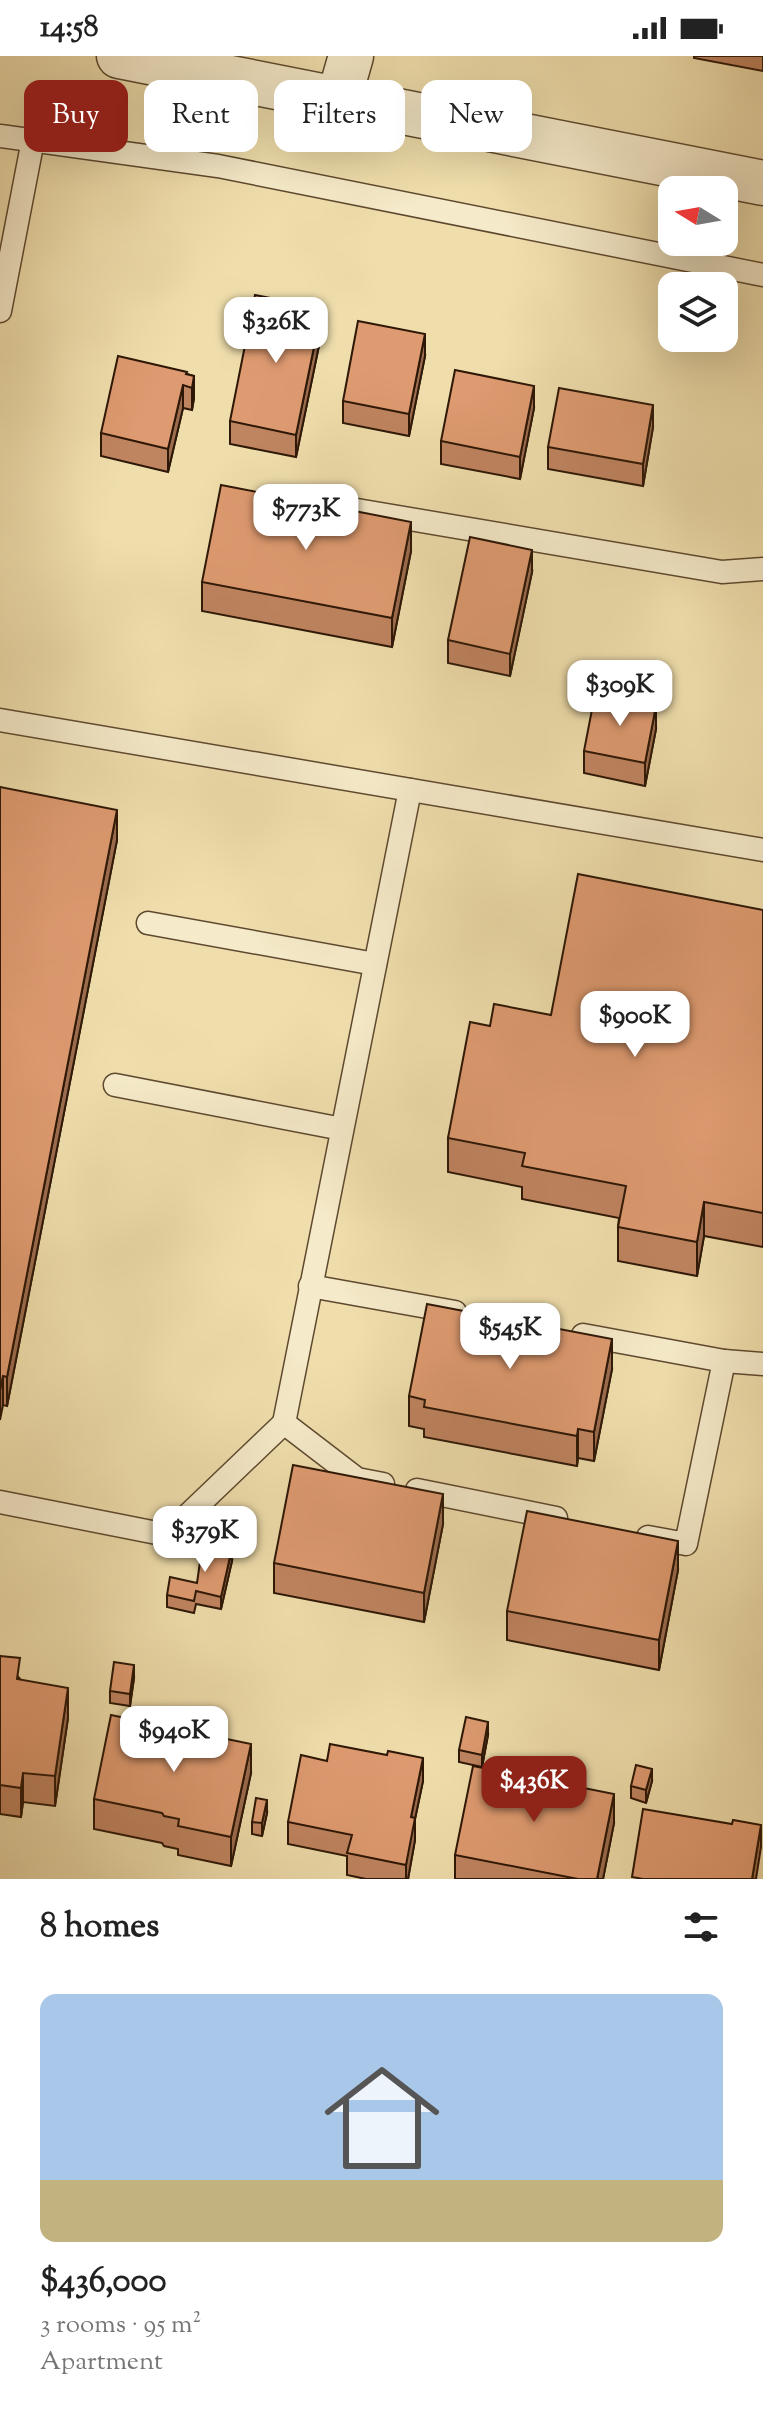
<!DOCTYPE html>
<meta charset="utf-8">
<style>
:root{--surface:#fff;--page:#f6f6f6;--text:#222;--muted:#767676;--accent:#8f2418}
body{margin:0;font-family:"Sorts Mill Goudy",serif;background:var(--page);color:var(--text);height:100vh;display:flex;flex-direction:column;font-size:30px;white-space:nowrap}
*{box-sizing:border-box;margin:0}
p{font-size:26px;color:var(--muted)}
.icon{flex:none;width:44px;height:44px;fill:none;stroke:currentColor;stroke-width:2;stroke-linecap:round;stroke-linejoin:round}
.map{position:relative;height:1823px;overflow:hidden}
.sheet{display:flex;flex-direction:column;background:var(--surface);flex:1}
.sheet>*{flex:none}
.banner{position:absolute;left:24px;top:24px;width:716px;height:72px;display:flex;gap:16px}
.needle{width:52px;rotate:281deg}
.tools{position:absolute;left:658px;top:120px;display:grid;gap:16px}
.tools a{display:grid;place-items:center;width:80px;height:80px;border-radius:16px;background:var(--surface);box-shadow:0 8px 32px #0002;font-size:40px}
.price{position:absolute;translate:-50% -68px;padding:0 18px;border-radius:16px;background:#fff;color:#222;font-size:26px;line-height:52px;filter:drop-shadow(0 2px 4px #0008)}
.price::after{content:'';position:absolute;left:50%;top:48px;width:24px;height:18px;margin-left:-12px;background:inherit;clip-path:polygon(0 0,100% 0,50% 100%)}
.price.current{background:var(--accent);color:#fff}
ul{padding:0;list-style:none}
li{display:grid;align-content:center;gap:16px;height:424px;padding:0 40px}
li span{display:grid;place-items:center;height:248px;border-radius:16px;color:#555}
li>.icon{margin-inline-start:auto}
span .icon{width:144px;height:144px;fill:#fffc;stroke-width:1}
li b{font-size:34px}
h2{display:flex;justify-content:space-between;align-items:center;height:96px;padding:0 40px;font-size:34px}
.pill{padding:0 28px;border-radius:16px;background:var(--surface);box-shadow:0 8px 32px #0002;font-size:28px;line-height:72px}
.pill.current{background:var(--accent);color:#fff}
.status{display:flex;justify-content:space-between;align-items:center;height:56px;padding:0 40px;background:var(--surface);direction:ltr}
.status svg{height:22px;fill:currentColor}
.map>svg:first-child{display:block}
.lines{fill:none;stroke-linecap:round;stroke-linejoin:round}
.service-casing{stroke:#5e4930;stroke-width:25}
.minor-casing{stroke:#5e4930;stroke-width:47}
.service{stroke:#f5eac9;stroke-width:22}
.minor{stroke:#f5eac9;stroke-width:44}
.wall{fill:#bf8460;stroke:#2d1706;stroke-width:2}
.shaded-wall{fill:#9b6c4e;stroke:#2d1706;stroke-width:2}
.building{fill:#de9a70;stroke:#2d1706;stroke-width:2}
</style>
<div class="status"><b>14:58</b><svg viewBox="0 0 49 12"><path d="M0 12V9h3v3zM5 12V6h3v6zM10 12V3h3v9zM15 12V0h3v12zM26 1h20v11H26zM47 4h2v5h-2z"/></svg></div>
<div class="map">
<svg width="763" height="1823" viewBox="0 0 763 1823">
<rect width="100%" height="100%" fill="#efdeac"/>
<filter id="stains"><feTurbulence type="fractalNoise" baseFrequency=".0025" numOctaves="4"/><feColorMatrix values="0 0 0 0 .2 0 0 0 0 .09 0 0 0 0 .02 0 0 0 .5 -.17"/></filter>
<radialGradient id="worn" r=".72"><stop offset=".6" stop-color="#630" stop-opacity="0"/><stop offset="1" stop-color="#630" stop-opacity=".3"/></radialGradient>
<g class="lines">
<defs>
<g id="service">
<path d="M 0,80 L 218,110 L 763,219"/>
<path d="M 0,255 L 33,84"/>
<path d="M 286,442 L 722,516 L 763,513"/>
<path d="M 0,664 L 763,794"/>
<path d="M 148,867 L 375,908"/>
<path d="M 115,1029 L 342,1073"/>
<path d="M 310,1230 L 455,1256"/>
<path d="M 583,1279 L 724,1305"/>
<path d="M 284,1367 L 410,734"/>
<path d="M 417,1434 L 556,1462"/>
<path d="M 0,1446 L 167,1479 L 284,1367 L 357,1423 L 383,1428"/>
<path d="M 648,1481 L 686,1488 L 724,1305 L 763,1308"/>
</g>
<g id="minor">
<path d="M 119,0 L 763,127"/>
<path d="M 339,42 L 351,0"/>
</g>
</defs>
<use href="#service" class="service-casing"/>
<use href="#minor" class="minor-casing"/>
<use href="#service" class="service"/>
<use href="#minor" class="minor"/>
</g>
<g class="wall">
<path d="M 694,0 L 763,0 L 763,15 L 694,2 Z"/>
<path d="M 322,275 L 296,401 L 230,388 L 230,365 Z"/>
<path d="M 425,300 L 409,380 L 343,367 L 343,345 Z"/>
<path d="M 187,318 L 194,320 L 194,342 L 192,354 L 183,352 L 168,416 L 101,400 L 101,377 Z"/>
<path d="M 534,352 L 520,423 L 441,408 L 441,385 Z"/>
<path d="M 653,371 L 643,430 L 548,413 L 548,391 Z"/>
<path d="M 411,495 L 392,591 L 202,555 L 202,526 Z"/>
<path d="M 532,516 L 510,620 L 448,607 L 448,584 Z"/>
<path d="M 656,673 L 645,730 L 584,717 L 584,695 Z"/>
<path d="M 0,731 L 117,784 L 7,1350 L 3,1349 Z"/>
<path d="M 763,854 L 763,1191 L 704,1180 L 697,1220 L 618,1205 L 618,1171 L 619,1162 L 522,1143 L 522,1131 L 448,1116 L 448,1082 L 490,970 L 551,959 Z"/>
<path d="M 612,1313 L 594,1405 L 578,1402 L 577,1410 L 424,1381 L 424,1373 L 409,1370 L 409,1340 Z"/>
<path d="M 443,1468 L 424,1566 L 274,1537 L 274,1507 Z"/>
<path d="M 232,1505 L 221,1553 L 196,1548 L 194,1557 L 167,1551 L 167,1539 L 197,1527 Z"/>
<path d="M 678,1514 L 659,1614 L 507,1584 L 507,1555 Z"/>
<path d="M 0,1600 L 20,1623 L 68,1662 L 55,1750 L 23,1746 L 21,1761 L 0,1758 Z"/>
<path d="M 134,1622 L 130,1650 L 110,1647 L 110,1635 Z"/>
<path d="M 488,1679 L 482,1711 L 459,1706 L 459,1694 Z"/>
<path d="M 327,1705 L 423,1725 L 415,1763 L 415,1784 L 408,1823 L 366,1823 L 347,1819 L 347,1800 L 288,1788 L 288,1766 Z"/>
<path d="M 251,1717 L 231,1810 L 178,1799 L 178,1793 L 164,1790 L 162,1787 L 94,1773 L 94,1743 Z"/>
<path d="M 652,1725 L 646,1747 L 631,1742 L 631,1730 Z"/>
<path d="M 267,1757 L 262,1780 L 252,1778 L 252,1766 Z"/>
<path d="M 614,1767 L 603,1823 L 455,1823 L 455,1799 Z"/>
</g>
<g class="shaded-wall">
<path d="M 322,252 L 322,275 L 296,401 L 296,379 Z"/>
<path d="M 425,278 L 425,300 L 409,380 L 409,358 Z"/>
<path d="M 194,320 L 194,342 L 192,354 L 192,332 Z"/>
<path d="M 183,329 L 183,352 L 168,416 L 168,393 Z"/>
<path d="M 534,330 L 534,352 L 520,423 L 520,401 Z"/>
<path d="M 653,349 L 653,371 L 643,430 L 643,408 Z"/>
<path d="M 411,466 L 411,495 L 392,591 L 392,562 Z"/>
<path d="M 532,494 L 532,516 L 510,620 L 510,598 Z"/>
<path d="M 656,650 L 656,673 L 645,730 L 645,707 Z"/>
<path d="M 117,754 L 117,784 L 7,1350 L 7,1321 Z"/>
<path d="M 704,1146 L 704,1180 L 697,1220 L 697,1186 Z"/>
<path d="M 612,1283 L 612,1313 L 594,1405 L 594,1376 Z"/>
<path d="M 3,1320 L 3,1349 L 0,1364 L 0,1334 Z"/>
<path d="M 578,1373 L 578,1402 L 577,1410 L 577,1380 Z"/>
<path d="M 443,1438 L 443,1468 L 424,1566 L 424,1537 Z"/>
<path d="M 678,1485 L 678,1514 L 659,1614 L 659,1584 Z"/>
<path d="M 232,1492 L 232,1505 L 221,1553 L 221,1541 Z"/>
<path d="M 134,1609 L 134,1622 L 130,1650 L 130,1638 Z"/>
<path d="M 68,1632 L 68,1662 L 55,1750 L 55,1720 Z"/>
<path d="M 488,1666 L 488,1679 L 482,1711 L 482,1699 Z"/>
<path d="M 251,1688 L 251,1717 L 231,1810 L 231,1781 Z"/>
<path d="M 423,1702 L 423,1725 L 415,1763 L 415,1784 L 408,1823 L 406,1823 L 406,1809 L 411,1761 Z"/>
<path d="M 652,1713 L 652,1725 L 646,1747 L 646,1734 Z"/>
<path d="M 23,1717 L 23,1746 L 21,1761 L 21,1732 Z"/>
<path d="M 614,1738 L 614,1767 L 603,1823 L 597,1823 Z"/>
<path d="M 267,1744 L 267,1757 L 262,1780 L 262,1767 Z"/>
<path d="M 761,1769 L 761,1791 L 756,1823 L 752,1823 Z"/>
</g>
<g class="building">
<path d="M 255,239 L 322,252 L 296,379 L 230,365 Z"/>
<path d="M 358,265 L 425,278 L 409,358 L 343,345 Z"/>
<path d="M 118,300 L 187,316 L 186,318 L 194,320 L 192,332 L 183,329 L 168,393 L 101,377 Z"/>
<path d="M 455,314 L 534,330 L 520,401 L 441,385 Z"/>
<path d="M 559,332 L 653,349 L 643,408 L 548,391 Z"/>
<path d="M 221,429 L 411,466 L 392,562 L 202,526 Z"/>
<path d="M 470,481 L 532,494 L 510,598 L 448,584 Z"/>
<path d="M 595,638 L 656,650 L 645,707 L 584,695 Z"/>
<path d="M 0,731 L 117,754 L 7,1321 L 3,1320 L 0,1334 Z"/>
<path d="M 578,818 L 763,854 L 763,1157 L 704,1146 L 697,1186 L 618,1171 L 626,1130 L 522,1110 L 525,1097 L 448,1082 L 470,966 L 490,970 L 494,948 L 551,959 Z"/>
<path d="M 427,1248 L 612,1283 L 594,1376 L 578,1373 L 577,1380 L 424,1351 L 425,1344 L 409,1340 Z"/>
<path d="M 293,1409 L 443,1438 L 424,1537 L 274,1507 Z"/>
<path d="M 527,1455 L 678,1485 L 659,1584 L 507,1555 Z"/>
<path d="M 203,1485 L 232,1492 L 221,1541 L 196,1535 L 194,1545 L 167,1539 L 170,1521 L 197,1527 Z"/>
<path d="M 0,1600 L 20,1602 L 17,1623 L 68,1632 L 55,1720 L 23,1717 L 21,1732 L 0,1729 Z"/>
<path d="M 114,1606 L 134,1609 L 130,1638 L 110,1635 Z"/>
<path d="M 111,1659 L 251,1688 L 231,1781 L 178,1770 L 179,1763 L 164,1760 L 162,1757 L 94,1743 Z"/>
<path d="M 466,1661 L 488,1666 L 482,1699 L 459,1694 Z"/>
<path d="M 330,1688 L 387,1699 L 388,1695 L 423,1702 L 411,1761 L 415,1762 L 406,1809 L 347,1797 L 352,1779 L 288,1766 L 301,1699 L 327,1705 Z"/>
<path d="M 636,1709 L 652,1713 L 646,1734 L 631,1730 Z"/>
<path d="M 473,1710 L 614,1738 L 597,1823 L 578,1823 L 455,1799 Z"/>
<path d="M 256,1742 L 267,1744 L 262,1767 L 252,1766 Z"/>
<path d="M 643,1753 L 732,1768 L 733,1764 L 761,1769 L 752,1823 L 643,1823 L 632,1821 Z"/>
</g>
<rect width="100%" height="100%" filter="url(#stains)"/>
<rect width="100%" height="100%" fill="url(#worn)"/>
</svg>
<div class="tools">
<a><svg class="needle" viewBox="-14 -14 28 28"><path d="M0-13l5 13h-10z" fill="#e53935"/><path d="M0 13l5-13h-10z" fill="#767676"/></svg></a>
<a><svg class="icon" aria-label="layers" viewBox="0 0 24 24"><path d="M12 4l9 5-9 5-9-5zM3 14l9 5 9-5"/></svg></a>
</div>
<b class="price" style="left:276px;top:309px">$326K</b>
<b class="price" style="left:306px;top:496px">$773K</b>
<b class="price" style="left:620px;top:672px">$309K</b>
<b class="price" style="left:635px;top:1003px">$900K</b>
<b class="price" style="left:510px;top:1315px">$545K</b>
<b class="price" style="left:205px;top:1518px">$379K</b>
<b class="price" style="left:174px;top:1718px">$940K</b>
<b class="price current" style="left:534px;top:1768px">$436K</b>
<div class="banner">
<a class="pill current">Buy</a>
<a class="pill">Rent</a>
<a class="pill">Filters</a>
<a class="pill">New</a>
</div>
</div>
<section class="sheet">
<h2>8 homes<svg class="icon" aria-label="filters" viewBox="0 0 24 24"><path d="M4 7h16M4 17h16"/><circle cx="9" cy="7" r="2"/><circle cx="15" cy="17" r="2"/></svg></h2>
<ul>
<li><span style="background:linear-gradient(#a9c7e8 75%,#c2b280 0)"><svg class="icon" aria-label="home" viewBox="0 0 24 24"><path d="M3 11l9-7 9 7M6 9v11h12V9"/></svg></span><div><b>$436,000</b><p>3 rooms · 95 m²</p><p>Apartment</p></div></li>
</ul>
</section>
